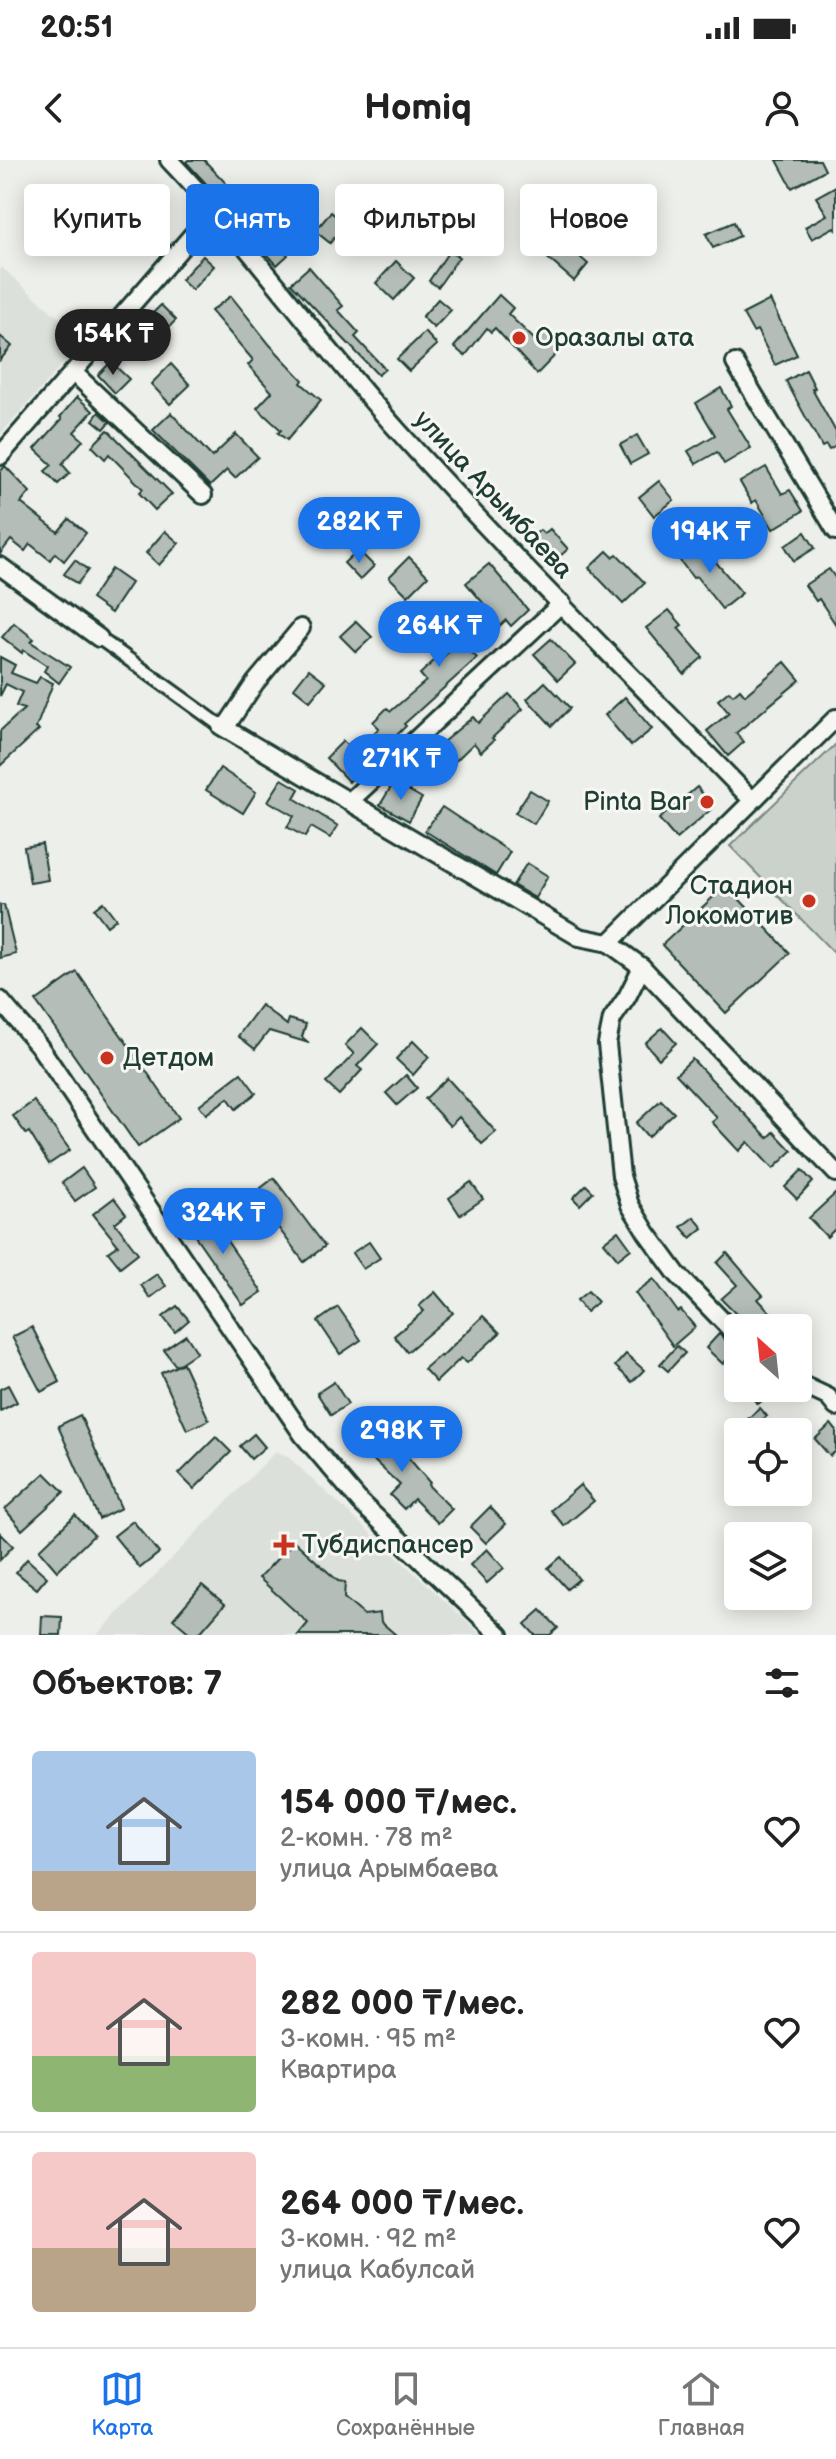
<!DOCTYPE html>
<html lang="ru">
<meta charset="utf-8">
<style>
:root{--surface:#fff;--page:#f6f6f6;--text:#222;--muted:#767676;--line:#e0e0e0;--accent:#1a73e8}
body{margin:0;font-family:"Balsamiq Sans",sans-serif;background:var(--page);color:var(--text);height:100vh;display:flex;flex-direction:column;font-size:30px;white-space:nowrap}
*{box-sizing:border-box;margin:0}
p{font-size:26px;color:var(--muted)}
.icon{flex:none;width:44px;height:44px;fill:none;stroke:currentColor;stroke-width:2;stroke-linecap:round;stroke-linejoin:round}
.map{position:relative;height:1475px;overflow:hidden}
.details{display:flex;flex-direction:column;background:var(--surface);flex:1}
.details>*{flex:none}
.guide{position:absolute;left:24px;top:24px;width:788px;height:72px;display:flex;gap:16px}
.needle{width:52px;rotate:333deg}
.controls{position:absolute;left:724px;top:1154px;display:grid;gap:16px}
.controls a{display:grid;place-items:center;width:88px;height:88px;border-radius:8px;background:var(--surface);box-shadow:0 4px 20px #0003;font-size:40px}
.price{position:absolute;translate:-50% -68px;padding:0 18px;border-radius:28px;background:var(--accent);color:#fff;font-size:26px;line-height:52px;filter:drop-shadow(0 2px 4px #0008)}
.price::after{content:'';position:absolute;left:50%;top:48px;width:24px;height:18px;margin-left:-12px;background:inherit;clip-path:polygon(0 0,100% 0,50% 100%)}
.price.current{background:#222;color:#fff}
ul{padding:0;list-style:none}
li{display:flex;align-items:center;gap:24px;height:200px;padding:0 32px}
li+li{border-top:2px solid var(--line)}
li span{display:grid;place-items:center;flex:none;width:224px;height:160px;border-radius:8px;color:#555}
li>.icon{margin-inline-start:auto}
span .icon{width:96px;height:96px;fill:#fffc;stroke-width:1}
li b{font-size:34px}
h2{display:flex;justify-content:space-between;align-items:center;height:96px;padding:0 32px;font-size:34px}
.chip{padding:0 28px;border-radius:8px;background:var(--surface);box-shadow:0 4px 20px #0003;font-size:28px;line-height:72px}
.chip.current{background:var(--accent);color:#fff}
.status{display:flex;justify-content:space-between;align-items:center;height:56px;padding:0 40px;background:var(--surface);direction:ltr}
.status svg{height:22px;fill:currentColor}
header{display:flex;justify-content:space-between;align-items:center;height:104px;padding:0 32px;background:var(--surface);font-size:36px;font-weight:800}
.tabs{display:flex;justify-content:space-around;align-items:center;height:112px;border-top:2px solid var(--line);background:var(--surface);font-size:22px;color:var(--muted)}
.tabs a{display:grid;justify-items:center;gap:4px}
.tabs .current{color:var(--accent)}
.map>svg:first-child{display:block}
.built{fill:#dce0db}
.green{fill:#cbd2cc;stroke:#758880;stroke-width:2}
.building{fill:#b4bdb8;stroke:#1f3d34;stroke-width:2}
.lines{fill:none;stroke-linecap:round;stroke-linejoin:round}
.pedestrian-casing{stroke:#1f3d34;stroke-width:17}
.minor-casing{stroke:#1f3d34;stroke-width:22}
.pedestrian{stroke:#f6f6f2;stroke-width:11}
.minor{stroke:#f6f6f2;stroke-width:16}
.poi-dot{fill:#c8321e;stroke:#f6f6f2;stroke-width:3}
.labels{text-anchor:middle;dominant-baseline:central;stroke-width:6;stroke-linejoin:round;paint-order:stroke}
.poi-label{font-size:26px;fill:#1f3d34;stroke:#f6f6f2;text-anchor:start}
.street-label{font-size:26px;fill:#1f3d34;stroke:#f6f6f2}
</style>
<div class="status"><b>20:51</b><svg viewBox="0 0 49 12"><path d="M0 12V9h3v3zM5 12V6h3v6zM10 12V3h3v9zM15 12V0h3v12zM26 1h20v11H26zM47 4h2v5h-2z"/></svg></div>
<header><svg class="icon" aria-label="back" viewBox="0 0 24 24"><path d="M15 5l-7 7 7 7"/></svg>Homiq<svg class="icon" aria-label="person" viewBox="0 0 24 24"><circle cx="12" cy="8" r="4"/><path d="M4 21q1-7 8-7t8 7"/></svg></header>
<div class="map">
<svg width="836" height="1475" viewBox="0 0 836 1475">
<rect width="100%" height="100%" fill="#edefea"/>
<filter id="ink" filterUnits="userSpaceOnUse"><feTurbulence type="fractalNoise" baseFrequency=".0125" numOctaves="2"/><feDisplacementMap in="SourceGraphic" scale="16" xChannelSelector="R" yChannelSelector="G"/><feConvolveMatrix kernelMatrix="1 2 1 2 8 2 1 2 1" color-interpolation-filters="sRGB"/></filter>
<g filter="url(#ink)">
<g class="built">
<path d="M 0,106 L 84,180 L 0,275 Z"/>
<path d="M 276,1291 L 287,1296 L 482,1475 L 97,1475 Z"/>
</g>
<path class="green" d="M 836,584 L 836,795 L 730,686 Z"/>
<g class="building">
<path d="M 188,0 L 204,0 L 237,35 L 225,44 L 186,2 Z"/>
<path d="M 777,0 L 820,0 L 825,10 L 792,28 Z"/>
<path d="M 836,26 L 836,71 L 834,67 L 812,79 L 805,67 L 827,55 L 816,37 Z"/>
<path d="M 251,44 L 264,55 L 260,60 L 276,75 L 273,79 L 288,95 L 277,105 L 237,60 Z"/>
<path d="M 546,49 L 564,63 L 554,74 L 588,104 L 574,121 L 543,94 L 549,86 L 529,70 Z"/>
<path d="M 331,52 L 345,64 L 330,83 L 315,71 Z"/>
<path d="M 734,62 L 740,76 L 713,88 L 706,74 Z"/>
<path d="M 449,91 L 459,97 L 438,127 L 429,121 Z"/>
<path d="M 203,96 L 214,106 L 192,130 L 181,120 Z"/>
<path d="M 396,101 L 414,118 L 394,140 L 376,123 Z"/>
<path d="M 309,107 L 343,146 L 338,150 L 359,173 L 355,177 L 385,209 L 378,215 L 291,123 Z"/>
<path d="M 499,135 L 513,148 L 508,154 L 536,181 L 547,170 L 564,186 L 537,214 L 495,168 L 491,172 L 487,168 L 465,196 L 454,187 Z"/>
<path d="M 231,136 L 270,185 L 303,220 L 301,223 L 321,240 L 287,280 L 278,273 L 281,270 L 257,248 L 272,232 L 248,205 L 253,200 L 211,151 Z"/>
<path d="M 438,139 L 451,150 L 434,168 L 422,157 Z"/>
<path d="M 770,140 L 797,195 L 775,205 L 757,170 L 753,172 L 743,154 Z"/>
<path d="M 161,145 L 176,160 L 158,178 L 143,163 Z"/>
<path d="M 425,172 L 437,185 L 409,211 L 397,199 Z"/>
<path d="M 0,176 L 12,186 L 0,200 Z"/>
<path d="M 111,202 L 129,219 L 115,233 L 98,215 Z"/>
<path d="M 171,204 L 190,225 L 170,244 L 151,224 Z"/>
<path d="M 806,210 L 815,228 L 812,229 L 836,272 L 836,286 L 829,290 L 826,285 L 822,287 L 786,221 Z"/>
<path d="M 721,228 L 731,246 L 727,249 L 751,288 L 724,304 L 717,292 L 696,304 L 688,291 L 715,275 L 696,243 Z"/>
<path d="M 77,237 L 93,251 L 74,272 L 83,280 L 62,304 L 70,313 L 58,324 L 45,311 L 52,305 L 35,289 L 62,259 L 60,257 Z"/>
<path d="M 99,252 L 110,262 L 104,269 L 93,260 Z"/>
<path d="M 171,253 L 212,297 L 236,274 L 258,297 L 235,318 L 227,310 L 210,326 L 153,270 Z"/>
<path d="M 108,270 L 172,334 L 155,350 L 139,333 L 143,329 L 109,294 L 105,299 L 92,286 Z"/>
<path d="M 637,275 L 648,294 L 630,304 L 620,285 Z"/>
<path d="M 5,306 L 30,332 L 21,343 L 58,372 L 69,359 L 86,373 L 64,401 L 55,393 L 50,400 L 30,384 L 25,391 L 11,380 L 0,394 L 0,312 Z"/>
<path d="M 766,307 L 782,334 L 790,330 L 803,351 L 773,369 L 756,340 L 752,343 L 740,322 Z"/>
<path d="M 659,321 L 674,340 L 654,356 L 639,337 Z"/>
<path d="M 550,369 L 568,389 L 550,405 L 528,380 L 540,370 L 544,374 Z"/>
<path d="M 165,371 L 179,383 L 159,405 L 146,393 Z"/>
<path d="M 805,372 L 815,388 L 794,401 L 785,386 Z"/>
<path d="M 699,382 L 742,433 L 722,449 L 696,416 L 693,418 L 678,398 Z"/>
<path d="M 358,390 L 374,406 L 360,420 L 344,403 Z"/>
<path d="M 607,391 L 613,397 L 617,394 L 645,423 L 623,444 L 589,408 Z"/>
<path d="M 409,397 L 428,416 L 408,436 L 389,417 Z"/>
<path d="M 75,400 L 88,410 L 77,424 L 64,414 Z"/>
<path d="M 489,404 L 528,450 L 511,466 L 506,460 L 471,492 L 477,498 L 404,564 L 406,566 L 392,580 L 390,577 L 349,622 L 326,598 L 343,581 L 354,593 L 379,568 L 373,562 L 387,548 L 391,551 L 426,521 L 420,514 L 437,498 L 440,500 L 472,469 L 465,462 L 484,444 L 466,423 Z"/>
<path d="M 111,409 L 131,423 L 111,453 L 91,439 Z"/>
<path d="M 829,409 L 836,419 L 836,465 L 819,439 L 816,441 L 805,425 Z"/>
<path d="M 669,450 L 682,465 L 678,468 L 703,497 L 684,514 L 646,468 Z"/>
<path d="M 356,461 L 372,477 L 356,492 L 340,476 Z"/>
<path d="M 14,463 L 34,479 L 31,482 L 70,507 L 59,523 L 44,511 L 47,506 L 23,490 L 22,493 L 2,477 Z"/>
<path d="M 551,479 L 575,504 L 558,520 L 534,494 Z"/>
<path d="M 0,497 L 15,505 L 11,513 L 36,523 L 40,517 L 53,523 L 36,568 L 39,570 L 0,606 L 0,571 L 24,549 L 16,546 L 22,532 L 6,524 L 0,536 Z"/>
<path d="M 785,502 L 800,520 L 736,573 L 744,582 L 728,596 L 707,571 L 729,553 L 718,540 L 729,531 L 733,535 L 740,529 L 745,535 Z"/>
<path d="M 309,509 L 326,522 L 310,541 L 294,528 Z"/>
<path d="M 545,522 L 570,548 L 552,566 L 527,539 Z"/>
<path d="M 509,534 L 523,549 L 492,578 L 494,580 L 481,592 L 474,583 L 438,618 L 416,594 L 425,586 L 431,592 L 473,557 L 478,563 Z"/>
<path d="M 625,537 L 652,569 L 631,586 L 605,555 Z"/>
<path d="M 220,608 L 256,632 L 243,653 L 206,630 Z"/>
<path d="M 282,619 L 299,629 L 294,638 L 338,666 L 330,678 L 311,667 L 305,677 L 287,667 L 294,656 L 268,641 Z"/>
<path d="M 394,622 L 422,638 L 409,661 L 380,645 Z"/>
<path d="M 697,627 L 714,647 L 676,679 L 659,659 Z"/>
<path d="M 530,630 L 548,641 L 534,664 L 515,653 Z"/>
<path d="M 442,647 L 510,692 L 496,715 L 425,671 Z"/>
<path d="M 42,684 L 48,720 L 30,723 L 24,687 Z"/>
<path d="M 527,703 L 548,716 L 535,738 L 513,725 Z"/>
<path d="M 726,725 L 790,793 L 726,853 L 662,785 Z"/>
<path d="M 103,742 L 116,759 L 107,766 L 94,749 Z"/>
<path d="M 0,745 L 4,745 L 16,794 L 0,798 Z"/>
<path d="M 77,812 L 179,958 L 138,987 L 36,841 Z"/>
<path d="M 261,845 L 287,865 L 289,859 L 306,864 L 302,877 L 309,883 L 269,871 L 255,889 L 238,876 Z"/>
<path d="M 362,868 L 378,884 L 357,906 L 362,910 L 339,935 L 326,923 L 354,894 L 345,885 Z"/>
<path d="M 662,868 L 676,883 L 659,899 L 645,883 Z"/>
<path d="M 413,881 L 429,897 L 413,915 L 396,899 Z"/>
<path d="M 692,899 L 768,978 L 774,972 L 792,991 L 773,1009 L 748,982 L 739,991 L 712,962 L 717,958 L 676,914 Z"/>
<path d="M 241,913 L 256,933 L 236,949 L 228,938 L 206,954 L 199,945 Z"/>
<path d="M 406,915 L 417,928 L 397,945 L 386,933 Z"/>
<path d="M 447,918 L 496,972 L 482,984 L 459,957 L 450,966 L 425,939 Z"/>
<path d="M 661,940 L 674,953 L 648,977 L 636,963 Z"/>
<path d="M 34,941 L 70,990 L 49,1004 L 29,972 L 26,974 L 13,956 Z"/>
<path d="M 82,1008 L 95,1027 L 75,1041 L 62,1023 Z"/>
<path d="M 802,1010 L 813,1022 L 797,1039 L 785,1027 Z"/>
<path d="M 274,1018 L 325,1086 L 304,1102 L 253,1034 Z"/>
<path d="M 471,1022 L 483,1039 L 460,1055 L 449,1038 Z"/>
<path d="M 586,1025 L 593,1032 L 580,1045 L 573,1038 Z"/>
<path d="M 836,1033 L 836,1068 L 827,1077 L 809,1058 Z"/>
<path d="M 114,1038 L 126,1054 L 115,1063 L 138,1093 L 120,1107 L 108,1092 L 118,1085 L 93,1054 Z"/>
<path d="M 203,1046 L 262,1132 L 243,1145 L 184,1060 Z"/>
<path d="M 694,1057 L 703,1068 L 691,1078 L 681,1067 Z"/>
<path d="M 618,1071 L 631,1089 L 618,1099 L 604,1082 Z"/>
<path d="M 369,1082 L 380,1098 L 363,1109 L 352,1093 Z"/>
<path d="M 727,1093 L 763,1135 L 758,1139 L 785,1168 L 750,1168 L 721,1139 L 737,1125 L 717,1103 Z"/>
<path d="M 157,1114 L 166,1126 L 150,1138 L 141,1125 Z"/>
<path d="M 654,1119 L 678,1152 L 681,1150 L 695,1167 L 673,1186 L 635,1133 Z"/>
<path d="M 588,1131 L 598,1142 L 586,1152 L 577,1140 Z"/>
<path d="M 435,1132 L 453,1153 L 407,1192 L 394,1176 L 424,1151 L 419,1146 Z"/>
<path d="M 177,1146 L 189,1160 L 175,1172 L 163,1157 Z"/>
<path d="M 338,1147 L 361,1180 L 340,1194 L 318,1161 Z"/>
<path d="M 483,1156 L 500,1173 L 467,1203 L 461,1198 L 436,1222 L 424,1209 L 440,1195 L 441,1197 Z"/>
<path d="M 32,1167 L 60,1222 L 41,1232 L 12,1177 Z"/>
<path d="M 719,1174 L 731,1185 L 738,1188 L 723,1204 L 706,1188 Z"/>
<path d="M 186,1175 L 197,1192 L 176,1206 L 164,1190 Z"/>
<path d="M 677,1186 L 685,1193 L 668,1211 L 660,1204 Z"/>
<path d="M 626,1194 L 644,1210 L 632,1222 L 615,1206 Z"/>
<path d="M 183,1203 L 209,1260 L 187,1270 L 161,1213 Z"/>
<path d="M 334,1222 L 348,1244 L 331,1255 L 317,1233 Z"/>
<path d="M 8,1225 L 17,1242 L 0,1251 L 0,1229 Z"/>
<path d="M 745,1228 L 777,1228 L 758,1244 Z"/>
<path d="M 760,1248 L 767,1256 L 747,1272 L 741,1265 Z"/>
<path d="M 80,1255 L 121,1348 L 99,1359 L 58,1266 Z"/>
<path d="M 366,1263 L 390,1287 L 395,1282 L 430,1323 L 428,1325 L 452,1349 L 438,1363 L 414,1339 L 404,1349 L 390,1335 L 400,1325 L 351,1279 Z"/>
<path d="M 831,1264 L 836,1270 L 836,1291 L 830,1296 L 815,1279 Z"/>
<path d="M 254,1274 L 265,1287 L 251,1299 L 240,1286 Z"/>
<path d="M 216,1277 L 231,1292 L 194,1329 L 179,1314 Z"/>
<path d="M 45,1313 L 64,1332 L 22,1370 L 5,1349 Z"/>
<path d="M 580,1325 L 594,1341 L 564,1366 L 551,1350 Z"/>
<path d="M 490,1347 L 506,1364 L 486,1383 L 470,1367 Z"/>
<path d="M 75,1355 L 94,1375 L 57,1411 L 39,1390 Z"/>
<path d="M 133,1361 L 159,1393 L 140,1408 L 114,1376 Z"/>
<path d="M 0,1373 L 13,1386 L 0,1400 Z"/>
<path d="M 294,1381 L 338,1421 L 345,1422 L 344,1438 L 364,1455 L 380,1453 L 381,1462 L 396,1475 L 298,1475 L 308,1463 L 259,1418 Z"/>
<path d="M 487,1389 L 504,1408 L 487,1423 L 470,1405 Z"/>
<path d="M 561,1397 L 579,1419 L 567,1429 L 548,1408 Z"/>
<path d="M 27,1399 L 47,1417 L 37,1429 L 16,1412 Z"/>
<path d="M 202,1425 L 225,1444 L 198,1475 L 192,1475 L 173,1459 Z"/>
<path d="M 541,1450 L 558,1468 L 550,1475 L 535,1475 L 525,1464 Z"/>
<path d="M 42,1456 L 62,1457 L 61,1475 L 41,1475 Z"/>
</g>
<g class="lines">
<defs>
<path id="pedestrian" d="M 99,478 L 221,566"/>
<g id="minor">
<path d="M 169,0 C 251,86 320,184 400,273 C 513,399 634,518 752,640"/>
<path d="M 735,203 L 836,371"/>
<path d="M 74,213 L 203,335"/>
<path d="M 0,296 L 215,49"/>
<path d="M 0,406 L 99,478"/>
<path d="M 221,566 L 579,777 L 609,783 L 642,807 L 836,1013"/>
<path d="M 225,568 L 255,523 L 301,468"/>
<path d="M 351,640 L 562,443"/>
<path d="M 609,783 L 836,558"/>
<path d="M 642,807 L 627,837 L 612,859 L 607,884 L 621,1016 L 630,1045 L 647,1073 L 677,1114 L 738,1177"/>
<path d="M 0,840 L 39,886 L 303,1275 L 361,1343 L 500,1475"/>
<path d="M 798,1223 L 828,1237 L 836,1247"/>
</g>
</defs>
<use href="#pedestrian" class="pedestrian-casing"/>
<use href="#minor" class="minor-casing"/>
<use href="#pedestrian" class="pedestrian"/>
<use href="#minor" class="minor"/>
</g>
</g>
<g class="poi-dot">
<circle cx="519" cy="178" r="8"/>
<circle cx="707" cy="642" r="8"/>
<circle cx="809" cy="741" r="8"/>
<circle cx="107" cy="898" r="8"/>
<path d="M280 1373h8v8h8v8h-8v8h-8v-8h-8v-8h8z"/>
</g>
<g class="labels">
<g class="poi-label">
<text x="535" y="178">Оразалы ата</text>
<text x="691" y="642" text-anchor="end">Pinta Bar</text>
<text x="793" y="726" text-anchor="end">Стадион<tspan x="793" dy="30">Локомотив</tspan></text>
<text x="123" y="898">Детдом</text>
<text x="302" y="1385">Тубдиспансер</text>
</g>
<g class="street-label">
<text transform="translate(493 335) rotate(47)">улица Арымбаева</text>
</g>
</g>
</svg>
<div class="controls">
<a><svg class="needle" viewBox="-14 -14 28 28"><path d="M0-13l5 13h-10z" fill="#e53935"/><path d="M0 13l5-13h-10z" fill="#767676"/></svg></a>
<a><svg class="icon" aria-label="locate" viewBox="0 0 24 24"><circle cx="12" cy="12" r="6"/><path d="M12 2v4M12 18v4M2 12h4M18 12h4"/></svg></a>
<a><svg class="icon" aria-label="layers" viewBox="0 0 24 24"><path d="M12 4l9 5-9 5-9-5zM3 14l9 5 9-5"/></svg></a>
</div>
<b class="price current" style="left:113px;top:217px">154K ₸</b>
<b class="price" style="left:359px;top:405px">282K ₸</b>
<b class="price" style="left:710px;top:415px">194K ₸</b>
<b class="price" style="left:439px;top:509px">264K ₸</b>
<b class="price" style="left:401px;top:642px">271K ₸</b>
<b class="price" style="left:223px;top:1096px">324K ₸</b>
<b class="price" style="left:402px;top:1314px">298K ₸</b>
<div class="guide">
<a class="chip">Купить</a>
<a class="chip current">Снять</a>
<a class="chip">Фильтры</a>
<a class="chip">Новое</a>
</div>
</div>
<section class="details">
<h2>Объектов: 7<svg class="icon" aria-label="filters" viewBox="0 0 24 24"><path d="M4 7h16M4 17h16"/><circle cx="9" cy="7" r="2"/><circle cx="15" cy="17" r="2"/></svg></h2>
<ul>
<li><span style="background:linear-gradient(#a9c7e8 75%,#b9a48a 0)"><svg class="icon" aria-label="home" viewBox="0 0 24 24"><path d="M3 11l9-7 9 7M6 9v11h12V9"/></svg></span><div><b>154 000 ₸/мес.</b><p>2-комн. · 78 m²</p><p>улица Арымбаева</p></div><svg class="icon" aria-label="heart" viewBox="0 0 24 24"><path d="M12 20l-8-8c-3-5 5-10 8-4 3-6 11-1 8 4z"/></svg></li>
<li><span style="background:linear-gradient(#f6c9c9 65%,#8fb573 0)"><svg class="icon" aria-label="home" viewBox="0 0 24 24"><path d="M3 11l9-7 9 7M6 9v11h12V9"/></svg></span><div><b>282 000 ₸/мес.</b><p>3-комн. · 95 m²</p><p>Квартира</p></div><svg class="icon" aria-label="heart" viewBox="0 0 24 24"><path d="M12 20l-8-8c-3-5 5-10 8-4 3-6 11-1 8 4z"/></svg></li>
<li><span style="background:linear-gradient(#f6c9c9 60%,#b9a48a 0)"><svg class="icon" aria-label="home" viewBox="0 0 24 24"><path d="M3 11l9-7 9 7M6 9v11h12V9"/></svg></span><div><b>264 000 ₸/мес.</b><p>3-комн. · 92 m²</p><p>улица Кабулсай</p></div><svg class="icon" aria-label="heart" viewBox="0 0 24 24"><path d="M12 20l-8-8c-3-5 5-10 8-4 3-6 11-1 8 4z"/></svg></li>
</ul>
</section>
<nav class="tabs">
<a class="current"><svg class="icon" aria-label="map" viewBox="0 0 24 24"><path d="M3 6l6-2 6 2 6-2v14l-6 2-6-2-6 2zM9 4v14M15 6v14"/></svg>Карта</a>
<a><svg class="icon" aria-label="saved" viewBox="0 0 24 24"><path d="M7 4h10v16l-5-4-5 4z"/></svg>Сохранённые</a>
<a><svg class="icon" aria-label="home" viewBox="0 0 24 24"><path d="M3 11l9-7 9 7M6 9v11h12V9"/></svg>Главная</a>
</nav>
